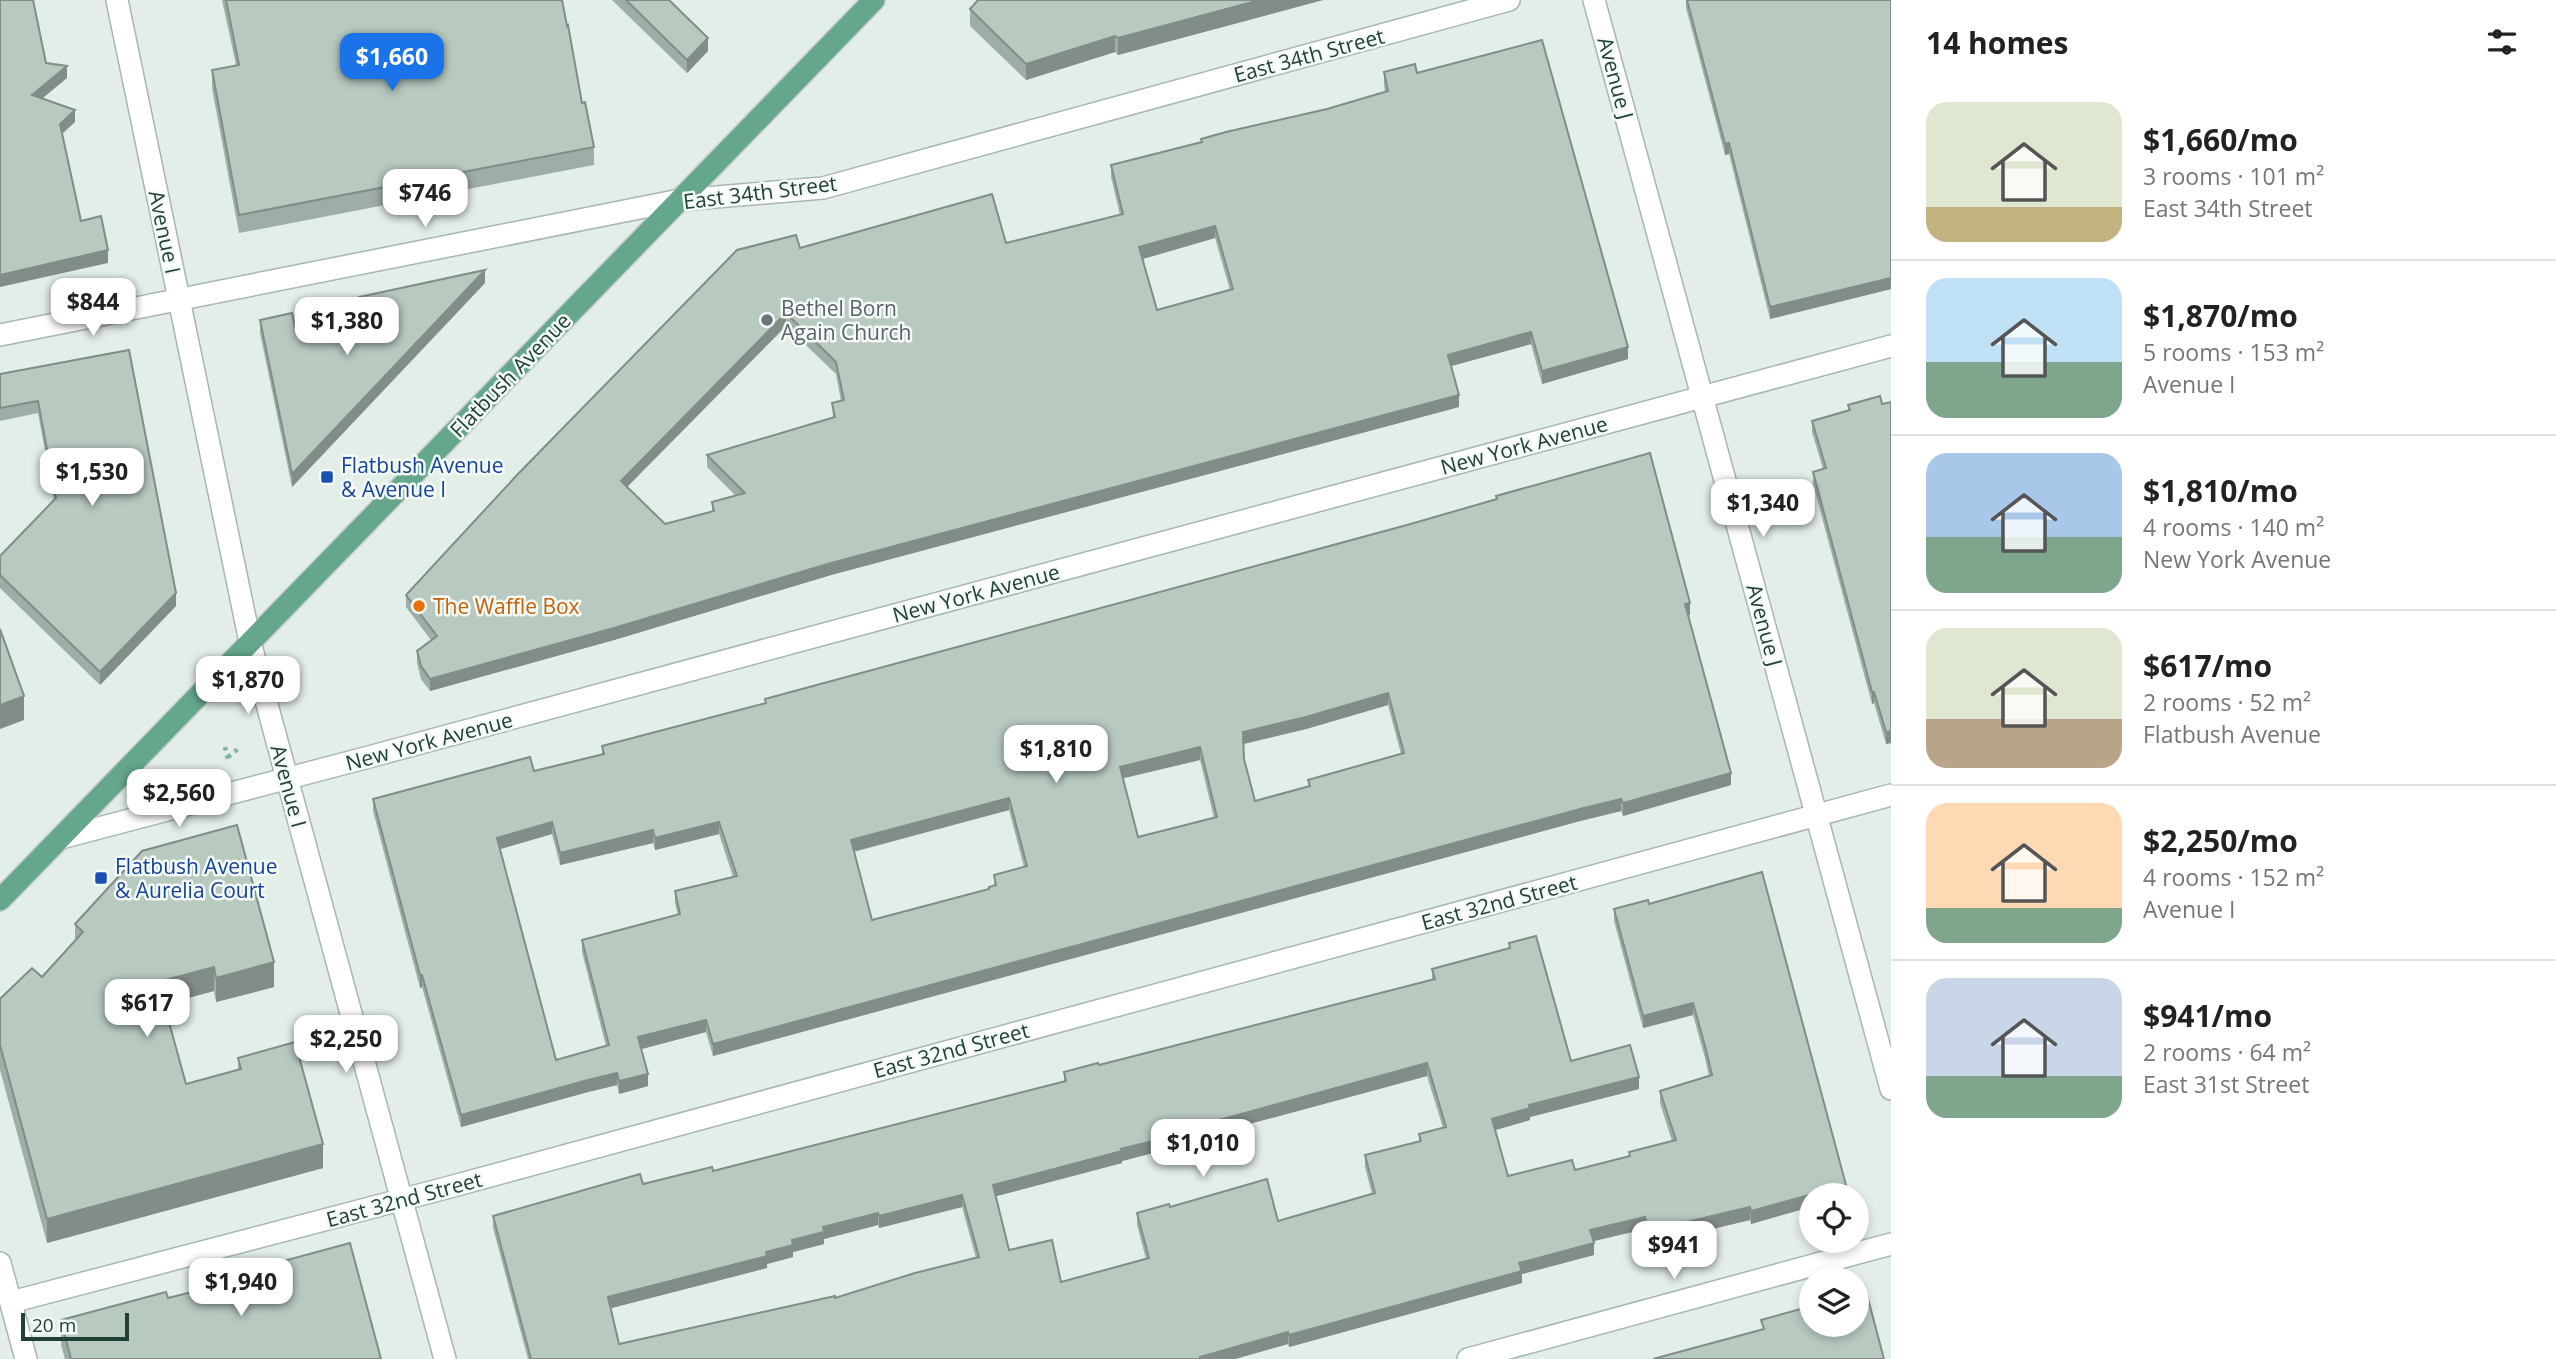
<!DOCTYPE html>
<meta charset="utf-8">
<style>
:root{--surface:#fff;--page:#f2f2f2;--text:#222;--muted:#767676;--line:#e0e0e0;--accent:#1a73e8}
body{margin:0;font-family:"Open Sans",sans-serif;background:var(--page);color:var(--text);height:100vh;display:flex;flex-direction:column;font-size:26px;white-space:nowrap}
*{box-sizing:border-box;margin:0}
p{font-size:23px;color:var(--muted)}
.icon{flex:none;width:38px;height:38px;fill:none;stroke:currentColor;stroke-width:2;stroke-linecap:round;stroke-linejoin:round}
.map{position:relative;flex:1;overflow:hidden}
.drawer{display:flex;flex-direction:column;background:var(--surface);width:665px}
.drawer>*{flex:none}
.controls{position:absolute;left:1799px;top:1183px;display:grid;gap:14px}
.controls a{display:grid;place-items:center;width:70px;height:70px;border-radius:50%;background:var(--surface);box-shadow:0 4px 10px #0003;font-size:35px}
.scale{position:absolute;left:21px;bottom:18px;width:108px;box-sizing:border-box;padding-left:7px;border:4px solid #214134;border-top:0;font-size:19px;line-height:24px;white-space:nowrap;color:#214134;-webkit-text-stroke:5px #f4faf6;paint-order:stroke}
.price{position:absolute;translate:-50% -60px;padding:0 16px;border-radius:14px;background:#fff;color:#222;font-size:23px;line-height:46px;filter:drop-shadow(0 2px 4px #0008)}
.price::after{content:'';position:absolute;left:50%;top:42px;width:21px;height:16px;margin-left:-10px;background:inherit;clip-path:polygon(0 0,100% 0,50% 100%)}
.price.active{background:var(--accent);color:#fff}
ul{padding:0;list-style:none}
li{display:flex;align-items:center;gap:21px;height:175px;padding:0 35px}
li+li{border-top:2px solid var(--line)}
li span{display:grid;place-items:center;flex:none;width:196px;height:140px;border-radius:21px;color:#555}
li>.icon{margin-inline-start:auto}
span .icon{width:84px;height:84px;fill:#fffc;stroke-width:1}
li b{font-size:30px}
h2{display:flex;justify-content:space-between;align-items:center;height:84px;padding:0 35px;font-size:30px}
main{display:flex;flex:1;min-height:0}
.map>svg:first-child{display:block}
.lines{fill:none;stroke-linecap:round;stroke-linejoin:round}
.minor-casing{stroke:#a5b7ae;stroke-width:24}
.major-casing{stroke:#c1cac6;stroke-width:24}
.path{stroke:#81b49d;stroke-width:4.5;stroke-dasharray:3.5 5;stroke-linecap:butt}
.minor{stroke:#fff;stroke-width:21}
.major{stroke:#64a78d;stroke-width:21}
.wall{fill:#9eada5;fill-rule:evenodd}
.shaded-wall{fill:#818d86}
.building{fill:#b8c9c0;stroke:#818d86;stroke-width:2;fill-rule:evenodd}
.worship-dot{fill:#6b7280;stroke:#f4faf6;stroke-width:2.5}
.transit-dot{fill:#1a4fb4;stroke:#f4faf6;stroke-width:2.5}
.food-dot{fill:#e8710a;stroke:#f4faf6;stroke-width:2.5}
.labels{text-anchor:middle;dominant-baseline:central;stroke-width:5;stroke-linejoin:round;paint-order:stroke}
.street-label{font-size:21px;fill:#214134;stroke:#f4faf6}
.worship-label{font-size:21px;fill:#5b616d;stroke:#f4faf6;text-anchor:start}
.transit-label{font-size:21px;fill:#164399;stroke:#f4faf6;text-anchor:start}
.food-label{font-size:21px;fill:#c56008;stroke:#f4faf6;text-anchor:start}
</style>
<main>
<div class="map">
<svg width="1891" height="1359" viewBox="0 0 1891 1359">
<rect width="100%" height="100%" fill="#e3eee8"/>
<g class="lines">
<defs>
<g id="minor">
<path d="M 117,0 L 250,642 L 445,1359"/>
<path d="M 1594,0 L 1891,1089"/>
<path d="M 0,335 L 680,200 L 823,188 L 1509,0"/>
<path d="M 61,838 L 365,758 L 1891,346"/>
<path d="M 0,1263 L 26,1359"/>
<path d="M 11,1302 L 446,1188 L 1891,795"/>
<path d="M 1468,1359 L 1891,1244"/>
</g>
<path id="major" d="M 0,900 L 874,0"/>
</defs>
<use href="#minor" class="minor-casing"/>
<use href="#major" class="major-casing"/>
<g class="path">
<path d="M 225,747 L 229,763"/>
<path d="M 228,757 L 238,749"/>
</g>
<use href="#minor" class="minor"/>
<use href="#major" class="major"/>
</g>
<g class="wall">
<path d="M 222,0 L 562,0 L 582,103 L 594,147 L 594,165 L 239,233 L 212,88 L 212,70 L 236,65 Z"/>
<path d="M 612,0 L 669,0 L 708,51 L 687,73 Z"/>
<path d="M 1323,0 L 1118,55 L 1115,52 L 1026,80 L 970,26 L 970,9 Z"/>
<path d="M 1686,0 L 1891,0 L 1891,289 L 1770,319 L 1729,154 L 1725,155 L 1686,8 Z"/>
<path d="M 1384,72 L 1417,73 L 1628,359 L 1542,384 L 1531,344 L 1451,366 L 1459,407 L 831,575 L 614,640 L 430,691 L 421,679 L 417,663 L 417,651 L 431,640 L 406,607 L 406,595 L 800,248 L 1006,243 L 1120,215 L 1111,177 L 1111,165 L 1201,142 L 1201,139 L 1327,109 L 1385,92 L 1384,84 ZM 1215,238 L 1230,290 L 1157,310 L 1143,259 ZM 786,326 L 836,374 L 841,401 L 832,403 L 833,418 L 707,455 L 707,467 L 735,495 L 712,502 L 712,512 L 665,524 L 627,487 Z"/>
<path d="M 485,283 L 292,487 L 260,333 L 260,320 L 295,327 L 360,313 L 359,297 Z"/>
<path d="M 129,350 L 176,606 L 100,685 L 0,588 L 0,556 L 54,500 L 38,413 L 0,421 L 0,374 Z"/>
<path d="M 1891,402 L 1891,743 L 1886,744 L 1874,703 L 1872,704 L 1813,484 L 1813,472 L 1823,469 L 1812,432 L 1812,421 L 1848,410 L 1848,405 L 1882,404 Z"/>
<path d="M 1496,496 L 1690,615 L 1688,615 L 1731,785 L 1623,816 L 1621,811 L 1580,821 L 713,1056 L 706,1032 L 641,1049 L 648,1086 L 619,1094 L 617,1085 L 588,1092 L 461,1127 L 422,987 L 420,988 L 373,811 L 373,799 L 534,771 L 602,754 L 602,746 L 765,703 L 765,699 L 1407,525 L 1496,499 ZM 1388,705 L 1401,754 L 1308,780 L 1308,786 L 1255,801 L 1244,759 L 1244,744 L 1306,729 ZM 1200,760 L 1214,818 L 1138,837 L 1123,778 ZM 1009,810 L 1024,867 L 994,875 L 994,886 L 989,889 L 872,920 L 854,852 ZM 552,834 L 560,865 L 653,843 L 655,850 L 719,834 L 733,877 L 675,891 L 675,903 L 678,915 L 582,940 L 582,952 L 606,1046 L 556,1060 L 500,849 Z"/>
<path d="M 1649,904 L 1846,1195 L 1751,1224 L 1750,1220 L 1649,1244 L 1645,1229 L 1593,1241 L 1594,1255 L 1522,1274 L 1522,1283 L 1289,1347 L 1288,1344 L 1235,1359 L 528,1359 L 493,1228 L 493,1216 L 643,1184 L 713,1171 L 1064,1081 L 1064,1072 L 1099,1065 L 1432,980 L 1432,969 L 1509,948 L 1509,943 L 1571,1061 L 1639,1089 L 1530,1117 L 1530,1120 L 1495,1130 L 1508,1176 L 1575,1170 L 1629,1156 L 1629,1152 L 1672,1141 L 1660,1103 L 1660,1091 L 1709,1076 L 1705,1058 L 1693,1015 L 1643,1028 L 1614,921 L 1614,909 ZM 1427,1076 L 1443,1128 L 1419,1134 L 1419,1141 L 1365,1155 L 1365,1167 L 1372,1194 L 1278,1221 L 1170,1207 L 1137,1213 L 1137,1225 L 1146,1259 L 1061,1282 L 1009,1250 L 996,1196 L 1122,1163 L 1122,1161 L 1153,1153 L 1153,1150 ZM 962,1207 L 976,1258 L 835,1298 L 619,1344 L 611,1308 L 767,1268 L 767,1264 L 793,1257 L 793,1252 L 824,1244 L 824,1239 L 878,1225 L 879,1228 Z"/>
<path d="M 75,924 L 274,987 L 216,1002 L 214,991 L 164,1004 L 186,1084 L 238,1070 L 238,1058 L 323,1168 L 47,1243 L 0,1070 L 0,999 L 42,977 L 75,942 Z"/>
<path d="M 243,1272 L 381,1359 L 65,1359 L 61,1345 L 61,1320 L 168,1298 L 243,1278 Z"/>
</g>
<g class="shaded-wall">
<path d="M 1260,0 L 1323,0 L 1118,55 L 1118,38 Z"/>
<path d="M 1115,36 L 1115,52 L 1026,80 L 1026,64 Z"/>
<path d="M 708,38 L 708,51 L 687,73 L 687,60 Z"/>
<path d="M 67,66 L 67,78 L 32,107 L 32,95 Z"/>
<path d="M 75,110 L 75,122 L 60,136 L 60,124 Z"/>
<path d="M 1729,143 L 1729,154 L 1725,155 L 1725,144 Z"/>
<path d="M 1215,226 L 1215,238 L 1139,260 L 1139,247 Z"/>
<path d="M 108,250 L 108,263 L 0,287 L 0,275 Z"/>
<path d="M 485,270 L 485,283 L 292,487 L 292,474 Z"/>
<path d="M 1891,278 L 1891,289 L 1770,319 L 1770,307 Z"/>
<path d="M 786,313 L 786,326 L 621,493 L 621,481 Z"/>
<path d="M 1531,332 L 1531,344 L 1448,367 L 1448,355 Z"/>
<path d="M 1628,347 L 1628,359 L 1542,384 L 1542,371 Z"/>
<path d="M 1459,395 L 1459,407 L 831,575 L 614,640 L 430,691 L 430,679 L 831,563 Z"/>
<path d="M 176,593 L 176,606 L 100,685 L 100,672 Z"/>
<path d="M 1690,603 L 1690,615 L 1685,616 L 1685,604 Z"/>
<path d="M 1872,692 L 1874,692 L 1874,703 L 1872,704 Z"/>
<path d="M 1388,693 L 1388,705 L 1306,729 L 1243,744 L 1243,732 Z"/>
<path d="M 24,696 L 24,720 L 0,729 L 0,705 Z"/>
<path d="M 1891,731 L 1891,743 L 1886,744 L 1886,732 Z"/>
<path d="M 1200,747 L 1200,760 L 1120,779 L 1120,767 Z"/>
<path d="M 1731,773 L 1731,785 L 1623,816 L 1623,803 Z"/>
<path d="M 1009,798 L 1009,810 L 851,852 L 851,840 Z"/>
<path d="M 1621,799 L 1621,811 L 1580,821 L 713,1056 L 713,1044 L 1580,809 Z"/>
<path d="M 552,822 L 552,834 L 497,850 L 497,838 Z"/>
<path d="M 719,822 L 719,834 L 655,850 L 655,838 Z"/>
<path d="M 653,830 L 653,843 L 560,865 L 560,853 Z"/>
<path d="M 274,962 L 274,987 L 216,1002 L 216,978 Z"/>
<path d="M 214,967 L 214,991 L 158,1006 L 158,982 Z"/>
<path d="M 420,975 L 422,975 L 422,987 L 420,988 Z"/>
<path d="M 1693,1003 L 1693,1015 L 1643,1028 L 1643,1016 Z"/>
<path d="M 706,1020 L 706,1032 L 638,1050 L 638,1037 Z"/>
<path d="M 1427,1063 L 1427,1076 L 1153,1150 L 1153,1153 L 1122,1161 L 1122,1163 L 993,1197 L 993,1185 L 1121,1149 L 1153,1138 Z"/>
<path d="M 617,1073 L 617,1085 L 588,1092 L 461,1127 L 461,1115 L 588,1080 Z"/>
<path d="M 648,1074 L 648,1086 L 619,1094 L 619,1081 Z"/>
<path d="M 1639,1077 L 1639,1089 L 1530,1117 L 1530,1120 L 1492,1131 L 1492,1119 L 1529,1105 Z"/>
<path d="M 323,1144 L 323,1168 L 47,1243 L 47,1219 Z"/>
<path d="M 1846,1185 L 1846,1195 L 1811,1195 L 1811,1207 L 1751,1224 L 1751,1211 Z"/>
<path d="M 962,1195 L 962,1207 L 879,1228 L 879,1216 Z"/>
<path d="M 1750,1207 L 1750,1220 L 1649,1244 L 1649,1231 Z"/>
<path d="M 878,1213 L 878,1225 L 824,1239 L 824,1244 L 793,1252 L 793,1257 L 767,1264 L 767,1268 L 608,1309 L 608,1297 L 766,1252 L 823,1227 Z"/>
<path d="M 1645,1217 L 1645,1229 L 1590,1242 L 1590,1230 Z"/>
<path d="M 1594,1243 L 1594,1255 L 1522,1274 L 1522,1283 L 1289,1347 L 1289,1335 L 1519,1263 Z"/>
<path d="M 1288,1332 L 1288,1344 L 1235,1359 L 1200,1359 L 1200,1357 Z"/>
</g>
<g class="building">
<path d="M 0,0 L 33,0 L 46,63 L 67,66 L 32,95 L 75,110 L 60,124 L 81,221 L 101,216 L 108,250 L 0,275 Z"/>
<path d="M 226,0 L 562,0 L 567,26 L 568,25 L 582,103 L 585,102 L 594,147 L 239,215 L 212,70 L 239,65 Z"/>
<path d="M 626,0 L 669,0 L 708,38 L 687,60 Z"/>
<path d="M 978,0 L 1260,0 L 1118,38 L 1115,36 L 1026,64 L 970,9 Z"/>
<path d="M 1687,0 L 1891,0 L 1891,278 L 1770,307 L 1729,143 L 1725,144 Z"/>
<path d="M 1542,40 L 1628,347 L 1542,371 L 1531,332 L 1448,355 L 1459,395 L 831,563 L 614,628 L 430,679 L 421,666 L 417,651 L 437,636 L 406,595 L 518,474 L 737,250 L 796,235 L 800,248 L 992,194 L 1006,243 L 1123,214 L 1111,165 L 1202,142 L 1201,139 L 1226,132 L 1327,109 L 1388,91 L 1384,72 L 1415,64 L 1417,73 ZM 1215,226 L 1233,289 L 1157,310 L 1139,247 ZM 786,313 L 836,362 L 844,400 L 832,403 L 835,417 L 707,455 L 745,493 L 712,502 L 714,511 L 665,524 L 621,481 Z"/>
<path d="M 485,270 L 383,378 L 292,474 L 260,320 L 292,313 L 295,327 L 362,313 L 359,297 Z"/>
<path d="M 129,350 L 176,593 L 100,672 L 0,575 L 0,556 L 56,498 L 38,401 L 0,408 L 0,374 Z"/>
<path d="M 1880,396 L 1882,404 L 1891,402 L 1891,731 L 1886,732 L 1874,692 L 1872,692 L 1813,472 L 1826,468 L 1812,421 L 1850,410 L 1848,405 Z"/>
<path d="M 1650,453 L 1690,603 L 1685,604 L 1731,773 L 1623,803 L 1621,799 L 1580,809 L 713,1044 L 706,1020 L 638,1037 L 648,1074 L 619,1081 L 617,1073 L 588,1080 L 461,1115 L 422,975 L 420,975 L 373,799 L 530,757 L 534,771 L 604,754 L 602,746 L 766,703 L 765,699 L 1407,525 L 1497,499 L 1496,496 ZM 1388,693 L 1404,753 L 1308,780 L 1310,786 L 1255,801 L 1244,759 L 1243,732 L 1306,717 ZM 1200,747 L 1217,817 L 1138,837 L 1120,767 ZM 1009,798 L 1027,866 L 994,875 L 996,885 L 989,887 L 989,889 L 872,920 L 851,840 ZM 552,822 L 560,853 L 653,830 L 655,838 L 719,822 L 737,876 L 675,891 L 680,914 L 582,940 L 609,1045 L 556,1060 L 497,838 Z"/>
<path d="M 0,629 L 24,696 L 0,705 Z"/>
<path d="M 237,825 L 274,962 L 216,978 L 214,967 L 158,982 L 186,1084 L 241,1069 L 238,1058 L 295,1042 L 323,1144 L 47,1219 L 0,1045 L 0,999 L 32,968 L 42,977 L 83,932 L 75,924 L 142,851 Z"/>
<path d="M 1762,872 L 1846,1185 L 1751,1211 L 1750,1207 L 1649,1231 L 1645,1217 L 1590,1230 L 1594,1243 L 1519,1263 L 1522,1271 L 1289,1335 L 1288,1332 L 1200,1357 L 1200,1359 L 531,1359 L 493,1216 L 640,1174 L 643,1184 L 712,1167 L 713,1171 L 1066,1081 L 1064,1072 L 1098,1063 L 1099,1065 L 1435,979 L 1432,969 L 1510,948 L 1509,943 L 1536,936 L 1571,1061 L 1630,1045 L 1639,1077 L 1529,1105 L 1530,1108 L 1492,1119 L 1508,1176 L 1572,1160 L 1575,1170 L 1630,1156 L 1629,1152 L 1676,1140 L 1660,1091 L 1712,1075 L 1705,1046 L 1693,1003 L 1643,1016 L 1614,909 L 1648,900 L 1649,904 ZM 1427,1063 L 1446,1127 L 1419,1134 L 1421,1141 L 1365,1155 L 1375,1193 L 1278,1221 L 1267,1179 L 1170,1207 L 1169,1204 L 1137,1213 L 1149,1258 L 1061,1282 L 1052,1240 L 1009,1250 L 993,1185 L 1122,1151 L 1121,1149 L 1153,1141 L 1153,1138 ZM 962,1195 L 979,1257 L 915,1273 L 835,1298 L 835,1296 L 619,1344 L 608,1297 L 767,1256 L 766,1252 L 793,1245 L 792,1240 L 824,1232 L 823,1227 L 878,1213 L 879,1216 Z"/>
<path d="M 350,1243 L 381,1359 L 71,1359 L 61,1320 L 166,1292 L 168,1298 L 188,1293 L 245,1277 L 243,1272 Z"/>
<path d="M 1866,1291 L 1884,1359 L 1653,1359 L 1764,1329 L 1761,1320 L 1811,1306 L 1811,1325 L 1857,1325 L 1857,1294 Z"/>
</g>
<circle class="worship-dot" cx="767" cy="320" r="7"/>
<g class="transit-dot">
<rect x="320" y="470" width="14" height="14" rx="3.5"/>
<rect x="94" y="871" width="14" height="14" rx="3.5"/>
</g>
<circle class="food-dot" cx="419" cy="606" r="7"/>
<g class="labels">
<g class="street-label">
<text transform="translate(1309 55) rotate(-15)">East 34th Street</text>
<text transform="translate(1616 78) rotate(75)">Avenue J</text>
<text transform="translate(760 192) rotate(-7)">East 34th Street</text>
<text transform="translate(165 232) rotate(78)">Avenue I</text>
<text transform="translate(510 375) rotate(-46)">Flatbush Avenue</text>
<text transform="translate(1524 445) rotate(-15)">New York Avenue</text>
<text transform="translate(976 593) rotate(-15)">New York Avenue</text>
<text transform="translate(1765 625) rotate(75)">Avenue J</text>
<text transform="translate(429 741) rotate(-15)">New York Avenue</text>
<text transform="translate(289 786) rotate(75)">Avenue I</text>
<text transform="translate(1499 902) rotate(-15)">East 32nd Street</text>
<text transform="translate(951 1050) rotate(-15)">East 32nd Street</text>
<text transform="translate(404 1199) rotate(-15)">East 32nd Street</text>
</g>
<g class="worship-label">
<text x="781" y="308">Bethel Born<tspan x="781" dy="24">Again Church</tspan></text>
</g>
<g class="transit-label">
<text x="341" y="465">Flatbush Avenue<tspan x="341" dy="24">&amp; Avenue I</tspan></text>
<text x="115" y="866">Flatbush Avenue<tspan x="115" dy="24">&amp; Aurelia Court</tspan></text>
</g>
<g class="food-label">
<text x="433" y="606">The Waffle Box</text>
</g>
</g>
</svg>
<div class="controls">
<a><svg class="icon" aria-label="locate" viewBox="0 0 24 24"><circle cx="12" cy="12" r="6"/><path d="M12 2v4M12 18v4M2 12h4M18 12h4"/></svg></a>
<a><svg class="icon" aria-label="layers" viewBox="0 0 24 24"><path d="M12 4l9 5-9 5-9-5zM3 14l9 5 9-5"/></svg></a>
</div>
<div class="scale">20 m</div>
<b class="price active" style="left:392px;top:93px">$1,660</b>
<b class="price" style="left:425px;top:229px">$746</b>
<b class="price" style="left:93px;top:338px">$844</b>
<b class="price" style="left:347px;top:357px">$1,380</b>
<b class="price" style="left:92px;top:508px">$1,530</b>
<b class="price" style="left:1763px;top:539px">$1,340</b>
<b class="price" style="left:248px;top:716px">$1,870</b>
<b class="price" style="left:1056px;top:785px">$1,810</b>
<b class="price" style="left:179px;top:829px">$2,560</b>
<b class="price" style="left:147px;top:1039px">$617</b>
<b class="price" style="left:346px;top:1075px">$2,250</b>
<b class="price" style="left:1203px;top:1179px">$1,010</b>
<b class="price" style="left:1674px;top:1281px">$941</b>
<b class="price" style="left:241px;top:1318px">$1,940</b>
</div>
<section class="drawer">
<h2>14 homes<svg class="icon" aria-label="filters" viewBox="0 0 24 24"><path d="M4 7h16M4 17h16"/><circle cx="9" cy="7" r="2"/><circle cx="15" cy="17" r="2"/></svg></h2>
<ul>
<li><span style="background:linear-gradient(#dfe7d0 75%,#c2b280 0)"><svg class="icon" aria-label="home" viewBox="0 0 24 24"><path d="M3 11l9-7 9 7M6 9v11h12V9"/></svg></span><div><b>$1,660/mo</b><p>3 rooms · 101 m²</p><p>East 34th Street</p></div></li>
<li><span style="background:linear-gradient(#bfe0f5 60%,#7fa58c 0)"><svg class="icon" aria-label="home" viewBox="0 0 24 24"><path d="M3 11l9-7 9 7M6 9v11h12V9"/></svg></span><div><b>$1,870/mo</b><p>5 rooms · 153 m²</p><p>Avenue I</p></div></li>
<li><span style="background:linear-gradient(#a9c7e8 60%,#7fa58c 0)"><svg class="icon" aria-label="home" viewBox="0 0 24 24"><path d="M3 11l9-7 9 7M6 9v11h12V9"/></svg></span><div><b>$1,810/mo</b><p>4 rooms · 140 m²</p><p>New York Avenue</p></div></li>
<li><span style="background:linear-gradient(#dfe7d0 65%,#b9a48a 0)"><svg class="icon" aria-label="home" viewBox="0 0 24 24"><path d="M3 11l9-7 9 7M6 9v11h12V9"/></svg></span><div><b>$617/mo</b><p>2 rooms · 52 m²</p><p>Flatbush Avenue</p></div></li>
<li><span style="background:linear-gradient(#ffd9b3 75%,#7fa58c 0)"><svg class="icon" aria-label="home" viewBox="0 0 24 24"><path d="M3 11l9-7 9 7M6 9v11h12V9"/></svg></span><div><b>$2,250/mo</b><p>4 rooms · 152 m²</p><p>Avenue I</p></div></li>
<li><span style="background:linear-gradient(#c9d6e8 70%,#7fa58c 0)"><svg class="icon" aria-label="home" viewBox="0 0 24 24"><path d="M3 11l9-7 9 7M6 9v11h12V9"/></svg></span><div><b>$941/mo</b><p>2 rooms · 64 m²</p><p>East 31st Street</p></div></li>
</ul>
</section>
</main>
